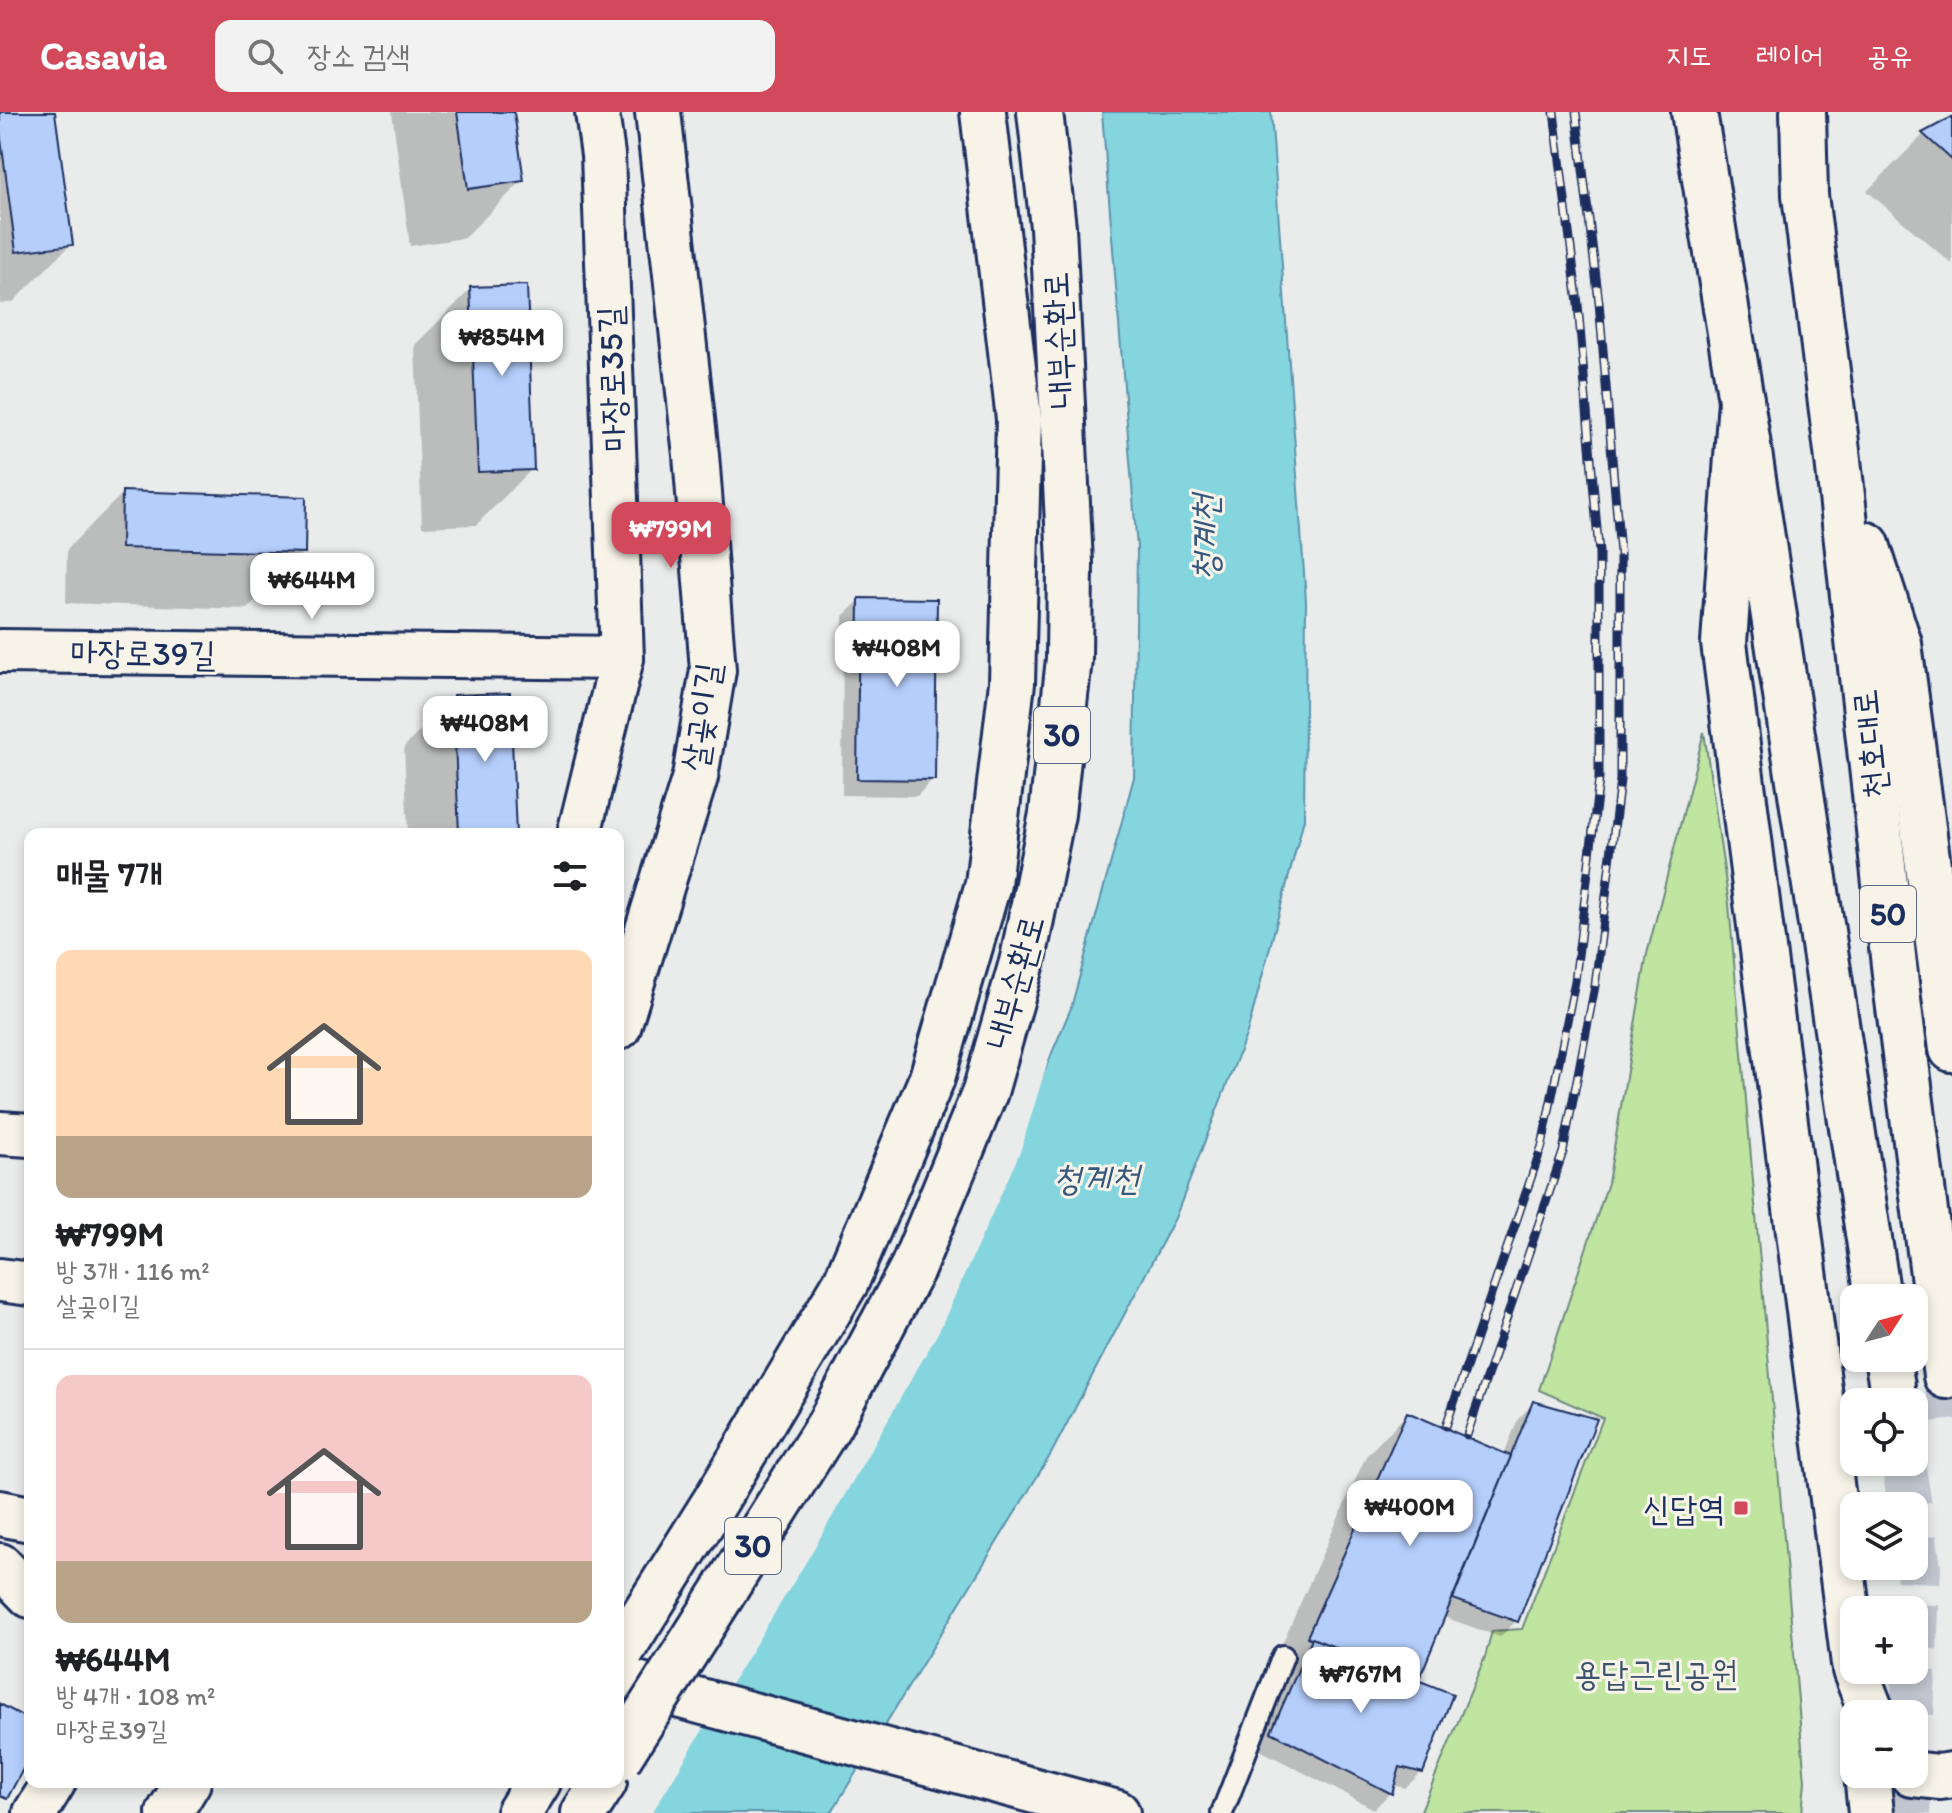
<!DOCTYPE html>
<html lang="ko">
<meta charset="utf-8">
<style>
:root{--surface:#fff;--page:#f2f2f2;--text:#202124;--muted:#757577;--line:#e0e0e0;--accent:#d1495b}
body{margin:0;font-family:Itim,"Poor Story",sans-serif;background:var(--page);color:var(--text);height:100vh;display:flex;flex-direction:column;font-size:30px;white-space:nowrap}
*{box-sizing:border-box;margin:0}
p{font-size:26px;color:var(--muted)}
.icon{flex:none;width:44px;height:44px;fill:none;stroke:currentColor;stroke-width:2;stroke-linecap:round;stroke-linejoin:round}
.map{position:relative;flex:1;overflow:hidden}
.side{position:absolute;left:24px;top:716px;width:600px;height:960px;display:flex;flex-direction:column;background:var(--surface);border-radius:16px;box-shadow:0 4px 12px #0003}
.side>*{flex:none}
.needle{width:52px;rotate:54deg}
.tools{position:absolute;left:1840px;top:1172px;display:grid;gap:16px}
.tools a{display:grid;place-items:center;width:88px;height:88px;border-radius:16px;background:var(--surface);box-shadow:0 4px 12px #0003;font-size:40px}
.price{position:absolute;translate:-50% -68px;padding:0 18px;border-radius:16px;background:#fff;color:#222;font-size:26px;line-height:52px;filter:drop-shadow(0 2px 4px #0008)}
.price::after{content:'';position:absolute;left:50%;top:48px;width:24px;height:18px;margin-left:-12px;background:inherit;clip-path:polygon(0 0,100% 0,50% 100%)}
.price.selected{background:var(--accent);color:#fff}
ul{padding:0;list-style:none}
li{display:grid;align-content:center;gap:16px;height:424px;padding:0 32px}
li+li{border-top:2px solid var(--line)}
li span{display:grid;place-items:center;height:248px;border-radius:16px;color:#555}
li>.icon{margin-inline-start:auto}
span .icon{width:144px;height:144px;fill:#fffc;stroke-width:1}
li b{font-size:34px}
h2{display:flex;justify-content:space-between;align-items:center;height:96px;padding:0 32px;font-size:34px}
header{display:flex;align-items:center;gap:48px;box-sizing:border-box;height:112px;padding:0 40px;background:var(--accent);color:#fff}
header strong{font-size:38px}
nav{display:flex;gap:44px;margin-inline-start:auto;font-size:28px}
.search{width:560px;height:72px;background:var(--page);display:flex;align-items:center;gap:20px;box-sizing:border-box;padding:0 28px;border-radius:16px;color:var(--muted);font-size:30px}
.map>svg:first-child{display:block}
.green{fill:#bfe5a0;stroke:#6d8a7f;stroke-width:2}
.water{fill:#85d5df;stroke:#5b93ab;stroke-width:2}
.pier{fill:#eaecec}
.shadow{fill:#0003}
.building{fill:#b5cefc;stroke:#1b2f5e;stroke-width:2}
.lines{fill:none;stroke-linecap:round;stroke-linejoin:round}
.primary-tunnel{stroke:#c1c6d0;stroke-width:44;stroke-dasharray:44 22;stroke-linecap:butt}
.lane-casing{stroke:#1b2f5e;stroke-width:26}
.street-casing{stroke:#1b2f5e;stroke-width:48}
.secondary-casing{stroke:#1b2f5e;stroke-width:50}
.primary-casing{stroke:#1b2f5e;stroke-width:50}
.highway-casing{stroke:#1b2f5e;stroke-width:50}
.lane{stroke:#f7f3e8;stroke-width:20}
.street{stroke:#f7f3e8;stroke-width:42}
.secondary{stroke:#f7f3e8;stroke-width:44}
.primary{stroke:#f7f3e8;stroke-width:44}
.highway{stroke:#f7f3e8;stroke-width:44}
.rail-casing{stroke:#1b2f5e;stroke-width:9}
.rail{stroke:#f7f3e8;stroke-width:6;stroke-dasharray:18;stroke-linecap:butt}
.highway-bridge-casing{stroke:#1b2f5e;stroke-width:50;stroke-linecap:butt}
.highway-bridge{stroke:#f7f3e8;stroke-width:44}
.poi-dot{fill:#d1495b;stroke:#f7f3e8;stroke-width:3}
.labels{text-anchor:middle;dominant-baseline:central;stroke-width:6;stroke-linejoin:round;paint-order:stroke}
.shield{fill:#f7f3e8;stroke:#5d6a87;stroke-width:2}
.shield-label{font-size:32px;font-weight:bold;fill:#1b2f5e}
.street-label{font-size:34px;fill:#1b2f5e;stroke:#f7f3e8}
.poi-label{font-size:34px;fill:#1b2f5e;stroke:#f7f3e8;text-anchor:end}
.park-label{font-size:34px;fill:#3c536b;stroke:#f7f3e8}
.water-label{font-size:36px;font-style:italic;fill:#36587e;stroke:#f7f3e8}
</style>
<header>
<strong>Casavia</strong>
<div class="search"><svg class="icon" aria-label="search" viewBox="0 0 24 24"><circle cx="10" cy="10" r="6"/><path d="M15 15l6 6"/></svg>장소 검색</div>
<nav><a>지도</a><a>레이어</a><a>공유</a></nav>
</header>
<div class="map">
<svg width="1952" height="1701" viewBox="0 0 1952 1701">
<rect width="100%" height="100%" fill="#eaecec"/>
<filter id="ink" filterUnits="userSpaceOnUse"><feTurbulence type="fractalNoise" baseFrequency=".0125" numOctaves="2"/><feDisplacementMap in="SourceGraphic" scale="16" xChannelSelector="R" yChannelSelector="G"/><feConvolveMatrix kernelMatrix="1 2 1 2 8 2 1 2 1" color-interpolation-filters="sRGB"/></filter>
<g filter="url(#ink)">
<path class="green" d="M 1704,620 L 1729,792 L 1805,1669 L 1802,1701 L 1420,1701 L 1485,1545 L 1492,1519 L 1522,1517 L 1603,1306 L 1539,1278 L 1608,1071 L 1647,842 Z"/>
<path class="water" d="M 1102,0 L 1271,0 L 1306,489 L 1304,707 L 1248,918 L 1175,1106 L 1051,1342 L 831,1701 L 650,1701 L 724,1580 L 970,1135 L 1071,896 L 1134,665 L 1137,436 Z"/>
<path class="pier" d="M 1058,916 L 1020,1040 L 939,1219 L 809,1445 L 652,1701 L 646,1701 L 720,1578 L 967,1133 Z"/>
<g class="shadow">
<path d="M 0,0 L 53,0 L 71,132 L 13,190 L 0,192 Z"/>
<path d="M 392,0 L 512,0 L 522,69 L 464,126 L 410,134 Z"/>
<path d="M 1952,8 L 1952,152 L 1867,79 L 1923,23 Z"/>
<path d="M 471,177 L 532,357 L 476,413 L 422,415 L 415,233 Z"/>
<path d="M 123,381 L 303,440 L 247,497 L 66,491 L 67,437 Z"/>
<path d="M 860,488 L 933,667 L 917,684 L 842,683 L 843,504 Z"/>
<path d="M 454,585 L 514,722 L 408,722 L 404,635 Z"/>
<path d="M 1534,1291 L 1516,1509 L 1500,1525 L 1444,1505 L 1416,1569 L 1422,1660 L 1405,1676 L 1392,1673 L 1390,1681 L 1374,1697 L 1256,1636 L 1284,1573 L 1267,1566 L 1366,1344 L 1407,1302 L 1504,1342 L 1518,1307 Z"/>
</g>
<g class="building">
<path d="M 0,0 L 55,0 L 73,133 L 16,140 L 0,20 Z"/>
<path d="M 457,0 L 514,0 L 524,69 L 468,77 Z"/>
<path d="M 1952,5 L 1952,48 L 1922,21 Z"/>
<path d="M 527,173 L 534,358 L 478,360 L 470,175 Z"/>
<path d="M 122,379 L 306,385 L 305,441 L 121,436 Z"/>
<path d="M 859,486 L 937,487 L 935,668 L 857,667 Z"/>
<path d="M 510,581 L 516,722 L 459,722 L 453,583 Z"/>
<path d="M 1533,1289 L 1597,1307 L 1518,1510 L 1453,1487 Z"/>
<path d="M 1407,1300 L 1511,1344 L 1418,1570 L 1307,1525 Z"/>
<path d="M 1312,1526 L 1453,1582 L 1423,1661 L 1400,1655 L 1392,1682 L 1271,1620 Z"/>
<path d="M 0,1592 L 30,1608 L 30,1644 L 7,1687 L 0,1684 Z"/>
</g>
<g class="lines">
<g class="primary-tunnel">
<path d="M 1946,1264 L 1952,1325"/>
<path d="M 1903,1350 L 1910,1394"/>
<path d="M 1912,1602 L 1919,1456 L 1914,1421"/>
<path d="M 1908,1701 L 1910,1662"/>
</g>
<defs>
<path id="lane" d="M 1222,1701 L 1283,1544"/>
<g id="street">
<path d="M 0,539 L 622,546"/>
<path d="M 579,722 L 622,546 L 603,43 L 597,0"/>
<path d="M 0,1021 L 30,1023"/>
<path d="M 0,1168 L 30,1172"/>
<path d="M 0,1453 L 30,1484"/>
<path d="M 35,1701 L 54,1670"/>
</g>
<g id="secondary">
<path d="M 618,915 L 695,665 L 713,558 L 696,343 L 658,0"/>
<path d="M 0,1401 L 30,1407"/>
<path d="M 618,1567 L 1117,1701"/>
<path d="M 169,1701 L 188,1670"/>
</g>
<g id="primary">
<path d="M 1694,0 L 1741,288 L 1878,1186"/>
<path d="M 1803,0 L 1805,83 L 1837,339 L 1897,880 L 1946,1264"/>
<path d="M 1741,288 L 1724,531 L 1854,1552"/>
<path d="M 1867,433 L 1899,532 L 1952,937"/>
<path d="M 1887,1246 L 1892,1274"/>
<path d="M 1855,1558 L 1872,1602"/>
<path d="M 1867,1662 L 1871,1701"/>
<path d="M 1912,1662 L 1939,1665 L 1952,1663"/>
</g>
<g id="highway">
<path d="M 880,1217 L 913,1155 L 985,980 L 1023,847 L 1052,702 L 1069,547 L 1070,451 L 1053,115 L 1040,0"/>
<path d="M 618,1544 L 716,1388 L 846,1170 L 932,966 L 988,772 L 1012,571 L 1019,307 L 983,0"/>
<path d="M 519,1701 L 538,1670"/>
<path d="M 584,1701 L 604,1670"/>
</g>
</defs>
<use href="#lane" class="lane-casing"/>
<use href="#street" class="street-casing"/>
<use href="#secondary" class="secondary-casing"/>
<use href="#primary" class="primary-casing"/>
<use href="#highway" class="highway-casing"/>
<use href="#lane" class="lane"/>
<use href="#street" class="street"/>
<use href="#secondary" class="secondary"/>
<use href="#primary" class="primary"/>
<use href="#highway" class="highway"/>
<defs>
<g id="rail">
<path d="M 1446,1314 L 1542,1034 L 1575,869 L 1599,667 L 1599,441 L 1578,192 L 1554,0"/>
<path d="M 1467,1323 L 1563,1040 L 1595,874 L 1620,668 L 1620,441 L 1599,190 L 1576,0"/>
</g>
</defs>
<use href="#rail" class="rail-casing"/>
<use href="#rail" class="rail"/>
<defs>
<path id="highway-bridge" d="M 618,1647 L 829,1313 L 880,1217"/>
</defs>
<use href="#highway-bridge" class="highway-bridge-casing"/>
<use href="#highway-bridge" class="highway-bridge"/>
</g>
</g>
<rect class="poi-dot" x="1733" y="1388" width="16" height="16" rx="4"/>
<g class="labels">
<g class="shield">
<rect x="1034" y="595" width="56" height="56" rx="6"/>
<rect x="1860" y="774" width="56" height="56" rx="6"/>
<rect x="725" y="1406" width="56" height="56" rx="6"/>
</g>
<g class="shield-label">
<text x="1062" y="623">30</text>
<text x="1888" y="802">50</text>
<text x="753" y="1434">30</text>
</g>
<g class="street-label">
<text transform="translate(1059 228) rotate(-93)">내부순환로</text>
<text transform="translate(612 267) rotate(-92)">마장로35길</text>
<text transform="translate(143 541) rotate(1)">마장로39길</text>
<text transform="translate(701 605) rotate(-82)">살곶이길</text>
<text transform="translate(1870 632) rotate(-96)">천호대로</text>
<text transform="translate(1015 870) rotate(-75)">내부순환로</text>
</g>
<g class="poi-label">
<text x="1725" y="1396">신답역</text>
</g>
<g class="park-label">
<text x="1656" y="1561">용답근린공원</text>
</g>
<g class="water-label">
<text transform="translate(1204 426) rotate(-90)">청계천</text>
<text x="1096" y="1065">청계천</text>
</g>
</g>
</svg>
<div class="tools">
<a><svg class="needle" viewBox="-14 -14 28 28"><path d="M0-13l5 13h-10z" fill="#e53935"/><path d="M0 13l5-13h-10z" fill="#757577"/></svg></a>
<a><svg class="icon" aria-label="locate" viewBox="0 0 24 24"><circle cx="12" cy="12" r="6"/><path d="M12 2v4M12 18v4M2 12h4M18 12h4"/></svg></a>
<a><svg class="icon" aria-label="layers" viewBox="0 0 24 24"><path d="M12 4l9 5-9 5-9-5zM3 14l9 5 9-5"/></svg></a>
<a>+</a>
<a>−</a>
</div>
<b class="price" style="left:502px;top:266px">₩854M</b>
<b class="price selected" style="left:671px;top:458px">₩799M</b>
<b class="price" style="left:312px;top:509px">₩644M</b>
<b class="price" style="left:897px;top:577px">₩408M</b>
<b class="price" style="left:485px;top:652px">₩408M</b>
<b class="price" style="left:1410px;top:1436px">₩400M</b>
<b class="price" style="left:1361px;top:1603px">₩767M</b>
<section class="side">
<h2>매물 7개<svg class="icon" aria-label="filters" viewBox="0 0 24 24"><path d="M4 7h16M4 17h16"/><circle cx="9" cy="7" r="2"/><circle cx="15" cy="17" r="2"/></svg></h2>
<ul>
<li><span style="background:linear-gradient(#ffd9b3 75%,#b9a48a 0)"><svg class="icon" aria-label="home" viewBox="0 0 24 24"><path d="M3 11l9-7 9 7M6 9v11h12V9"/></svg></span><div><b>₩799M</b><p>방 3개 · 116 m²</p><p>살곶이길</p></div></li>
<li><span style="background:linear-gradient(#f6c9c9 75%,#b9a48a 0)"><svg class="icon" aria-label="home" viewBox="0 0 24 24"><path d="M3 11l9-7 9 7M6 9v11h12V9"/></svg></span><div><b>₩644M</b><p>방 4개 · 108 m²</p><p>마장로39길</p></div></li>
</ul>
</section>
</div>
